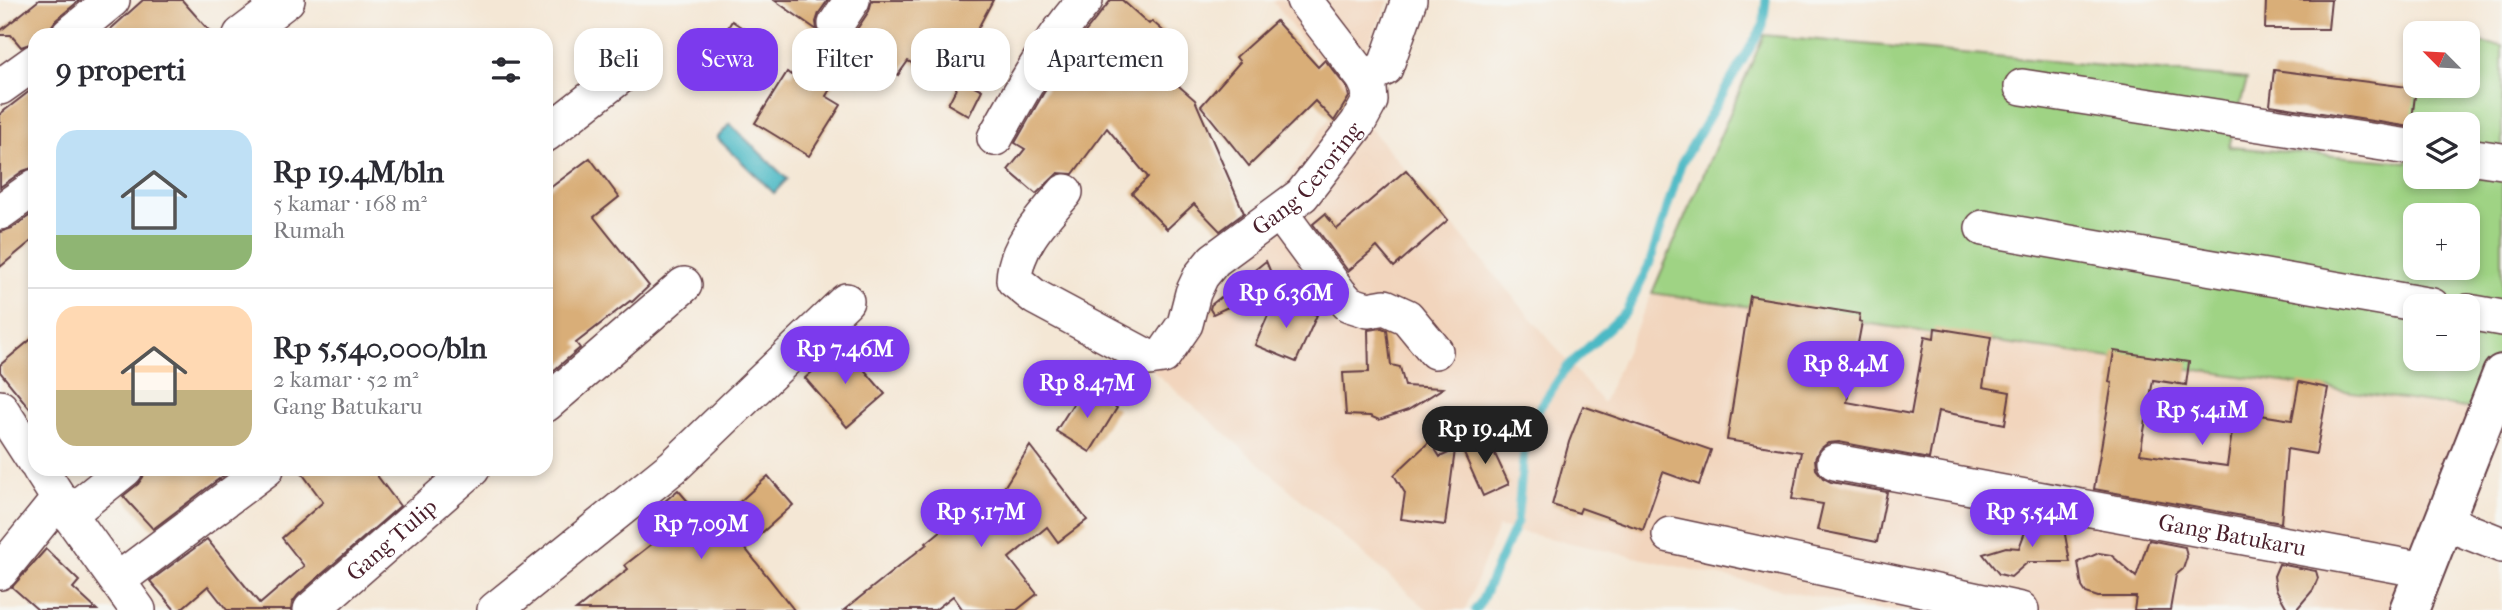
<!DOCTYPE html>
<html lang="id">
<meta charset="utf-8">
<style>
:root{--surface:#fff;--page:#f7f7f7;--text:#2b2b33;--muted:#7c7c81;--line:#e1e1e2;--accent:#7c3aed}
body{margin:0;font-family:"IM FELL French Canon",serif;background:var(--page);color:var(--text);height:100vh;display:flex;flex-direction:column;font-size:26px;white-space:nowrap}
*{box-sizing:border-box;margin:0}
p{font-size:23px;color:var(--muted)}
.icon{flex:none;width:38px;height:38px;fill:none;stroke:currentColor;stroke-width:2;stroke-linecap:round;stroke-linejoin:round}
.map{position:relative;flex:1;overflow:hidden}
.sheet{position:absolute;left:28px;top:28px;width:525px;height:448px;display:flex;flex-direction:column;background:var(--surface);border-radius:21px;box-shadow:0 4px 10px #0003}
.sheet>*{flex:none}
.banner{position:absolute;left:574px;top:28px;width:665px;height:63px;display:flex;gap:14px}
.needle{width:46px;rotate:294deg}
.tools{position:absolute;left:2403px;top:21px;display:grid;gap:14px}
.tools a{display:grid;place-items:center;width:77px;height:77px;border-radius:14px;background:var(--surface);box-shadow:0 4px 10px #0003;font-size:35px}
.price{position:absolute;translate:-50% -60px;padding:0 16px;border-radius:24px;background:var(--accent);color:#fff;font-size:23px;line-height:46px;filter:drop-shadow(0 2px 4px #0008)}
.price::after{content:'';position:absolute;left:50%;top:42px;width:21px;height:16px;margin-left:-10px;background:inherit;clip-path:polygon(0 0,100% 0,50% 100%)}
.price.on{background:#222;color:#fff}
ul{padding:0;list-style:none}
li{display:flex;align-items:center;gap:21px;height:175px;padding:0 28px}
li+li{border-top:2px solid var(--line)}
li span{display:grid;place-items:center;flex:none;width:196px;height:140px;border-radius:21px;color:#555}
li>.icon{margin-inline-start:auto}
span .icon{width:84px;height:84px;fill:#fffc;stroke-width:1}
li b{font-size:30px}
h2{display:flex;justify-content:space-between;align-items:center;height:84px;padding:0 28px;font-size:30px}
.pill{padding:0 24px;border-radius:21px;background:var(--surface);box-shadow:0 4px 10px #0003;font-size:24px;line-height:63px}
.pill.on{background:var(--accent);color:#fff}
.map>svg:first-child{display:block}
.built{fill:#f2d5bd}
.green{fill:#9fd384;stroke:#747958;stroke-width:2;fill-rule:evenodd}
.water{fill:#4bb9c5;stroke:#4a6c78;stroke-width:2}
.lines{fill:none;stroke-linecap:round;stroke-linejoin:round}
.stream{stroke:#4bb9c5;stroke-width:9}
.building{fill:#d9ae78}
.minor-casing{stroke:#643d44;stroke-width:38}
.tertiary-casing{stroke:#643d44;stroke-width:42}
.minor{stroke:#fff;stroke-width:35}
.tertiary{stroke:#fff;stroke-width:38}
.labels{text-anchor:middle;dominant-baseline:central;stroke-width:5;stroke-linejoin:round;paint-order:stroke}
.street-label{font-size:23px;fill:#4a1f2b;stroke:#f6f6f2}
</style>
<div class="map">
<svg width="2502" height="610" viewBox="0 0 2502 610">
<rect width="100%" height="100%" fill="#f6f6f2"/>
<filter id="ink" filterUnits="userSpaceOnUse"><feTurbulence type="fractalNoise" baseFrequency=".0143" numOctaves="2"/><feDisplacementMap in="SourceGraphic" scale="14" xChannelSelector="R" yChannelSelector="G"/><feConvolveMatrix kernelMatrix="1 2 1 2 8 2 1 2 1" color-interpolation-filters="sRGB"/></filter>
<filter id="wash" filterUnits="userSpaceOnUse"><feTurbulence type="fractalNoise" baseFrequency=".00686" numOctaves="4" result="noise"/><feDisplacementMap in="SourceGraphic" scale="28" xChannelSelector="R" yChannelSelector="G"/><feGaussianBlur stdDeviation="1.57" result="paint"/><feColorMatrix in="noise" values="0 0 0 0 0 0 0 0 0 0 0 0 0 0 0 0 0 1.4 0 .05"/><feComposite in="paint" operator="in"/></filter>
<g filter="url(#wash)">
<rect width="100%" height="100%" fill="#f4e7d5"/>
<path class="built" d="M 1272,0 L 1389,0 L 1344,97 L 1603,403 L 1652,293 L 2480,410 L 2502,347 L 2502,418 L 2403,610 L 1877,610 L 1498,527 L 1465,610 L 1428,610 L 1153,371 L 1344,97 Z"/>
<path class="green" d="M 2414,31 L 2427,33 L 2415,33 L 2415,86 L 2468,86 L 2468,40 L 2502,46 L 2502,347 L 2480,410 L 1652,293 L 1764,35 L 2247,79 L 2229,147 L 2407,162 ZM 2415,124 L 2468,124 L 2468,177 L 2415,177 ZM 2415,215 L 2468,215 L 2468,268 L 2415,268 ZM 2415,306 L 2468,306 L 2468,359 L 2415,359 Z"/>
<path class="water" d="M 730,124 L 787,179 L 774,193 L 717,138 Z"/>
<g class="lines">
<path class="stream" d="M 1475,610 L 1481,602 L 1517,522 L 1525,442 L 1535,415 L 1567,367 L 1626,312 L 1649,265 L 1681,164 L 1763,26 L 1766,0"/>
</g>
<g id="blocks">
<g class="building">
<path d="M 39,0 L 80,0 L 56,20 L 51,27 L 49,35 L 35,35 L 35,42 L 21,47 L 11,35 L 0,35 L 0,31 Z"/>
<path d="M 143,0 L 182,0 L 213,35 L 104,35 Z"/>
<path d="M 774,0 L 828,0 L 819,13 L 816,22 L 817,30 Z"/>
<path d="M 872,0 L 993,0 L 949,83 L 908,61 L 898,75 L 857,45 L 826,96 L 841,105 L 809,156 L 755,123 L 787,72 L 791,75 L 818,31 L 825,41 L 835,44 L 845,42 L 853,35 L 869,11 Z"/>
<path d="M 1111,0 L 1122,0 L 1149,24 L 1152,21 L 1177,43 L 1157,67 L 1195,100 L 1244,213 L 1220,231 L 1194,204 L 1167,229 L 1132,193 L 1148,177 L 1107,128 L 1073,174 L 1058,173 L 1036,194 L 1008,170 L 1025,149 L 1015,143 L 1043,94 L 1075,45 Z"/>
<path d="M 2266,0 L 2331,0 L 2328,29 L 2265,29 Z"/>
<path d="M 732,21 L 755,36 L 736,66 L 713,52 Z"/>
<path d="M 1276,21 L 1318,67 L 1325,60 L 1347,88 L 1349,97 L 1334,121 L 1315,101 L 1249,166 L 1201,106 L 1240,62 L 1236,57 Z"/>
<path d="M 2274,70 L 2416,88 L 2411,127 L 2270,105 Z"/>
<path d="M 961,79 L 982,90 L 969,116 L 948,104 Z"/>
<path d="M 35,87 L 35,167 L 23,171 L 0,187 L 0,114 Z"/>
<path d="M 590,158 L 619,197 L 594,217 L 649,286 L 632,302 L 630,301 L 576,343 L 580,348 L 546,377 L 546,191 Z"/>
<path d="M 1406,170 L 1448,220 L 1394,267 L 1377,247 L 1348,271 L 1313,224 L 1325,214 L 1337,229 Z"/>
<path d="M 35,212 L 35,238 L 0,267 L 0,232 L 12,228 Z"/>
<path d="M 1266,261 L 1276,285 L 1213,314 L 1210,309 L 1211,305 Z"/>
<path d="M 1750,296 L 1860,314 L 1859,321 L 1862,322 L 1847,402 L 1911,414 L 1925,336 L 1934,338 L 1935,328 L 1991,337 L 1983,387 L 2010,392 L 2005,424 L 1938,411 L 1929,459 L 1839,442 L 1828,443 L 1819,450 L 1815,459 L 1816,469 L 1823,478 L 1831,482 L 1887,492 L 1877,542 L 1817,530 L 1823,504 L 1792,499 L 1801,452 L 1727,440 Z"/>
<path d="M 1276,297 L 1317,315 L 1296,362 L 1255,345 Z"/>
<path d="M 1382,328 L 1387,330 L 1391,365 L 1400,367 L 1405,386 L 1443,388 L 1408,410 L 1379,420 L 1370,416 L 1346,415 L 1343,373 L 1369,372 L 1368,330 Z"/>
<path d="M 35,336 L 35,415 L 0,372 L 0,365 Z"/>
<path d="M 843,345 L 885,394 L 847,427 L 805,378 Z"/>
<path d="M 2114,351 L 2189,362 L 2186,385 L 2153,380 L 2140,454 L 2227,466 L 2235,411 L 2292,420 L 2299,382 L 2328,388 L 2316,454 L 2287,449 L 2281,523 L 2094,489 L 2112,383 L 2109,382 Z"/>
<path d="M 1084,387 L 1117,408 L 1090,452 L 1056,431 Z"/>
<path d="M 1583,406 L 1711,450 L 1699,485 L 1663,472 L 1643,530 L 1581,508 L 1579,513 L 1552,505 L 1569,442 Z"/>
<path d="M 1486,435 L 1509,484 L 1483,496 L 1461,447 Z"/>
<path d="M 1430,441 L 1440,457 L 1455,450 L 1445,525 L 1401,519 L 1405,493 L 1394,475 Z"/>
<path d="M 1030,446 L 1087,520 L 1058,542 L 1047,527 L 1009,558 L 1037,594 L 1017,610 L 963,610 L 953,596 L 935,610 L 844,610 L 927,544 L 926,543 L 987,493 L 995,502 Z"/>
<path d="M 145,469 L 232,469 L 153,529 L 123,496 L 138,484 L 143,477 Z"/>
<path d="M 299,469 L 372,469 L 400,506 L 298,595 L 292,603 L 291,610 L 227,610 L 208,586 L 180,610 L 175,610 L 150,581 L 207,539 L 260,604 L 304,566 L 282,538 L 323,502 Z"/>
<path d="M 768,476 L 793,505 L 745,548 L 794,610 L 576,610 L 628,569 L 625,565 L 667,532 L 651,513 L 678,490 L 711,528 Z"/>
<path d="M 2037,520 L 2057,523 L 2064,529 L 2070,562 L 2028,562 L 2011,577 L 1999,574 L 1983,554 L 2006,547 L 2019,548 L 2028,524 Z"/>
<path d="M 2149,540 L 2185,547 L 2187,557 L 2183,569 L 2176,575 L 2170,610 L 2134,610 L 2136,597 L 2098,597 L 2086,593 L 2082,587 L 2078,562 L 2099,553 L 2111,555 L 2136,577 Z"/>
<path d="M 46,549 L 79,581 L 73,588 L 97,610 L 38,610 L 12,587 Z"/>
<path d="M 2279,564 L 2316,571 L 2318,578 L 2313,590 L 2296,610 L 2288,610 L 2276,589 L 2274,576 Z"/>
</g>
</g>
</g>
<g filter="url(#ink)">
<use href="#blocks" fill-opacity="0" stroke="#643d44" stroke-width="2"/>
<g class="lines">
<defs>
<g id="minor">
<path d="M 836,24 L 852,0"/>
<path d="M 69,35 L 112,0"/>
<path d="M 241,35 L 287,0"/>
<path d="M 1364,78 L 1385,68 L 1409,0"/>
<path d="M 0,87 L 35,62"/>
<path d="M 2022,87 L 2415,148"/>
<path d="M 546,134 L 637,63"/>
<path d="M 995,138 C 1022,89 1048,43 1085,0"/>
<path d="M 2468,156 L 2502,161"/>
<path id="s1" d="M 1065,192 C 1044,217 1015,246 1014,280 L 1035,297 L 1149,358 L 1163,356 L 1185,324 L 1193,293 L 1201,276 L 1214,260 L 1302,195 L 1358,123 L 1370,101 L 1369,89 L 1364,78 L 1304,0"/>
<path d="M 0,212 L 35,187"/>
<path d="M 1280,213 L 1339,293 L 1349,304 L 1368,310 L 1385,307 L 1407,317 L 1435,351"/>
<path d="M 1983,228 L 2432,306"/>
<path d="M 2468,312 L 2502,318"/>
<path d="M 546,404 L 684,285"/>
<path d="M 0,408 L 35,462"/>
<path id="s2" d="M 1835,462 L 2424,570"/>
<path d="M 40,469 L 69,514 L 138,610"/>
<path d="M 69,514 L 125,469"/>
<path d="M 2444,522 L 2502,545"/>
<path d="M 1670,535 L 2021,610"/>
<path d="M 0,572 L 59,499"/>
<path d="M 118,580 L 266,469"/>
<path id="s3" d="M 311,610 L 472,469"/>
<path d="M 495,610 L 674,466 L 846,301"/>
</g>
<path id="tertiary" d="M 2409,610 L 2502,374"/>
</defs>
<use href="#minor" class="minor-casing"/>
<use href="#tertiary" class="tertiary-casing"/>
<use href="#minor" class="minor"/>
<use href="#tertiary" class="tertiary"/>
</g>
</g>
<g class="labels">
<g class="street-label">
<text stroke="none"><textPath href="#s1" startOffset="509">Gang Ceroring</textPath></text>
<text stroke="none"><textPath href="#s2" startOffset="404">Gang Batukaru</textPath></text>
<text stroke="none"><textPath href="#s3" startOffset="107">Gang Tulip</textPath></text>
</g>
</g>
</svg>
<div class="tools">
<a><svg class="needle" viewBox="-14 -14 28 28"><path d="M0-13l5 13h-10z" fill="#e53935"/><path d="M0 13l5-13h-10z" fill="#7c7c81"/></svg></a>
<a><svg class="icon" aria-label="layers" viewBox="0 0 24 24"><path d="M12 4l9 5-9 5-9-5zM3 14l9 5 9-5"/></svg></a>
<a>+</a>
<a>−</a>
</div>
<b class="price" style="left:1286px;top:330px">Rp 6.36M</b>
<b class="price" style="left:845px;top:386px">Rp 7.46M</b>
<b class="price" style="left:1846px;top:401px">Rp 8.4M</b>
<b class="price" style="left:1087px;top:420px">Rp 8.47M</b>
<b class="price" style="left:2202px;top:447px">Rp 5.41M</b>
<b class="price on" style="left:1485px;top:466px">Rp 19.4M</b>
<b class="price" style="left:981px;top:549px">Rp 5.17M</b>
<b class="price" style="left:2032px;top:549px">Rp 5.54M</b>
<b class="price" style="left:701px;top:561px">Rp 7.09M</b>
<div class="banner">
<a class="pill">Beli</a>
<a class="pill on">Sewa</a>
<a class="pill">Filter</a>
<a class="pill">Baru</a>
<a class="pill">Apartemen</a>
</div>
<section class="sheet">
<h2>9 properti<svg class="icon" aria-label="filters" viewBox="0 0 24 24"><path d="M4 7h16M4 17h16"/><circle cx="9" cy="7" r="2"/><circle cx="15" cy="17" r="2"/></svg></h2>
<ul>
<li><span style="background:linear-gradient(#bfe0f5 75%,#8fb573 0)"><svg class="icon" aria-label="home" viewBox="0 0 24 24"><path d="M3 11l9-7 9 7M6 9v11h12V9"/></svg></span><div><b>Rp 19.4M/bln</b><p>5 kamar · 168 m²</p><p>Rumah</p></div></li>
<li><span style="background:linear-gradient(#ffd9b3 60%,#c2b280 0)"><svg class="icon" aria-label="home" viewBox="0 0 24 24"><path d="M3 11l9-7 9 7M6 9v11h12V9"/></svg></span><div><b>Rp 5,540,000/bln</b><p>2 kamar · 52 m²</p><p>Gang Batukaru</p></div></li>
</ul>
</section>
</div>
